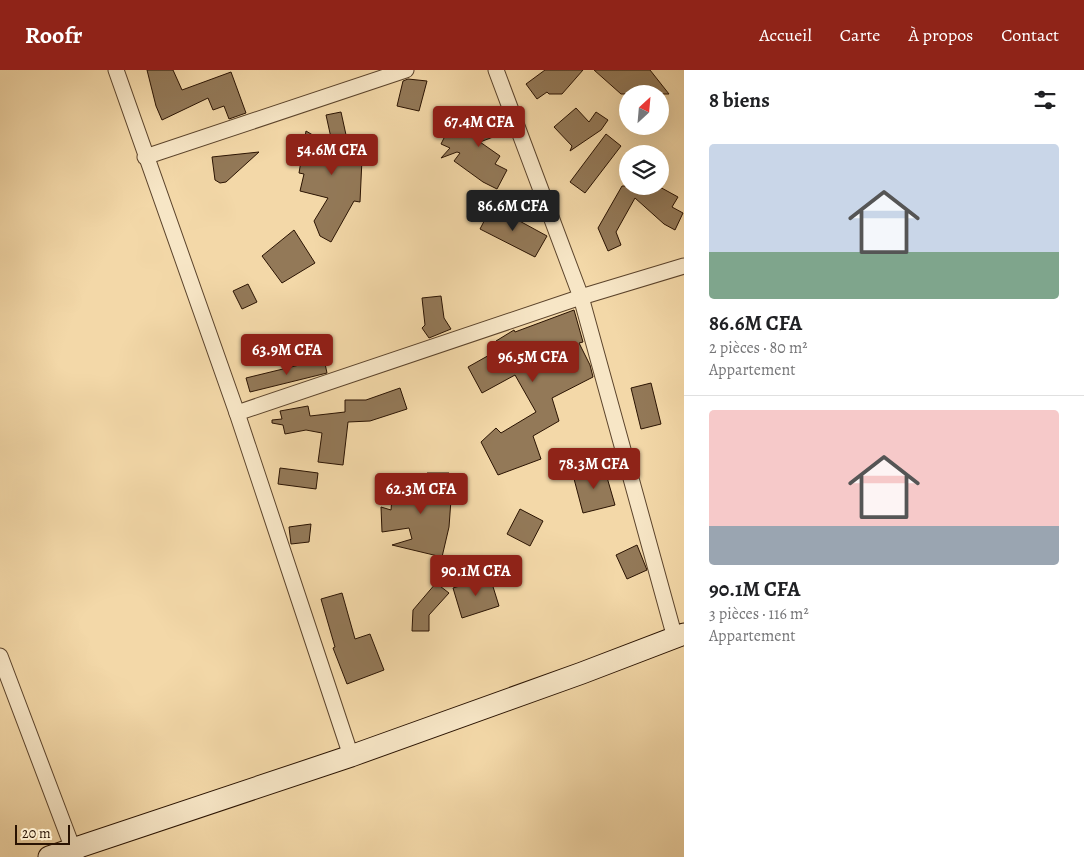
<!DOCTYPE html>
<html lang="fr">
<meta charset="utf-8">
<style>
:root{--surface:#fff;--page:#f6f6f6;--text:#202124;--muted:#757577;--line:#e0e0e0;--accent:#8f2418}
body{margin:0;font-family:Alegreya,serif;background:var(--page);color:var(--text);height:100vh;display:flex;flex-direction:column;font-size:19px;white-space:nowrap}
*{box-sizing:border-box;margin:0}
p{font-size:16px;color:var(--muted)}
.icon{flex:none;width:28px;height:28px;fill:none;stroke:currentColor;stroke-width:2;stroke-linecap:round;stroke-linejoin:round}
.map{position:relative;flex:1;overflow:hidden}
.side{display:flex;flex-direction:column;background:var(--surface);width:400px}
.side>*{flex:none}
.needle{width:32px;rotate:26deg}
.fabs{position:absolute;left:619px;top:15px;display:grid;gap:10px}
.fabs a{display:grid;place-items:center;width:50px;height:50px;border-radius:50%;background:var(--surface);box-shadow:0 5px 20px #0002;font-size:25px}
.scale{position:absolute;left:15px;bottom:12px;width:55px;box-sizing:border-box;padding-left:5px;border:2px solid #2a1302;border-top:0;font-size:14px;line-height:18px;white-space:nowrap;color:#2a1302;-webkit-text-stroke:4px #f7e6c6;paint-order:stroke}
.price{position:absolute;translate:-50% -42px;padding:0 11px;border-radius:5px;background:var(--accent);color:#fff;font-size:16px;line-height:32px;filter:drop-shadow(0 1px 2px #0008)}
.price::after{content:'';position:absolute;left:50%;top:30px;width:15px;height:11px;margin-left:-8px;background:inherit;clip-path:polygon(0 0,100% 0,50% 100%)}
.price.on{background:#222;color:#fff}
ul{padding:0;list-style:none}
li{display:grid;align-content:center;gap:10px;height:265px;padding:0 25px}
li+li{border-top:1px solid var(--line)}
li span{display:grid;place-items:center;height:155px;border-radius:5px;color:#555}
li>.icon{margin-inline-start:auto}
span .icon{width:90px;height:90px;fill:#fffc;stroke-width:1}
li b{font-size:21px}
h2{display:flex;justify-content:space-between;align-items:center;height:60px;padding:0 25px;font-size:21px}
header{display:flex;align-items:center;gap:30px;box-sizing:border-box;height:70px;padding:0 25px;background:var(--accent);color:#fff}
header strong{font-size:24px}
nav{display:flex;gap:28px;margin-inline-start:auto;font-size:18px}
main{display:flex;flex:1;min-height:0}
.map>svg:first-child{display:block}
.building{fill:#937958;stroke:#2a1302}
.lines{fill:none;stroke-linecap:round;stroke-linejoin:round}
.street-casing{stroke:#5c442c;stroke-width:17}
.secondary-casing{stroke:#2a1302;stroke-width:23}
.street{stroke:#f7e6c6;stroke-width:15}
.secondary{stroke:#f7e6c6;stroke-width:21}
</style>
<header>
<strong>Roofr</strong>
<nav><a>Accueil</a><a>Carte</a><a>À propos</a><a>Contact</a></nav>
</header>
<main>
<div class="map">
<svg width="684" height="787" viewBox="0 0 684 787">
<rect width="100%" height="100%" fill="#f3d8a8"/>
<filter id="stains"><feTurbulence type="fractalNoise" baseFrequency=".004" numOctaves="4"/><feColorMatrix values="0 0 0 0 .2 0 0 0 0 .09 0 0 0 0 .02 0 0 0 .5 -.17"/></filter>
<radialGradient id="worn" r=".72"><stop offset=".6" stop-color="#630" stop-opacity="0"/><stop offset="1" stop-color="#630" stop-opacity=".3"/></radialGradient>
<g class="building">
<path d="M 147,0 L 173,0 L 182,20 L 231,2 L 246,43 L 229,49 L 224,36 L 213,40 L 208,28 L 162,50 L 156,36 Z"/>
<path d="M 545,0 L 583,0 L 562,24 L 549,24 L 547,22 L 537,29 L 526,14 Z"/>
<path d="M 594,0 L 650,0 L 669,24 L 621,24 Z"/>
<path d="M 408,9 L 427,11 L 419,41 L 397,36 L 403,11 Z"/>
<path d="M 489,37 L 505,52 L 509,61 L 480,72 L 500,86 L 495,94 L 507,100 L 497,119 L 483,112 L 454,91 L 460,83 L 457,82 L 441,88 L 450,78 L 441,74 L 449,58 L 463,65 Z"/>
<path d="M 576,38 L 589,52 L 596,42 L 608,50 L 601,60 L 570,81 L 572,76 L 554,57 Z"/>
<path d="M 341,42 L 348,74 L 362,89 L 360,132 L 354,131 L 331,172 L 320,166 L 314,151 L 328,128 L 300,121 L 304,104 L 299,103 L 306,61 L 333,77 L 326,45 Z"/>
<path d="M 606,64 L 621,76 L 585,123 L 570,112 Z"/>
<path d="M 259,82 L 226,112 L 220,113 L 215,110 L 212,87 Z"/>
<path d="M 622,116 L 658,116 L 678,127 L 672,137 L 683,143 L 675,160 L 664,154 L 635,128 L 616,162 L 621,175 L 608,181 L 598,158 Z"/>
<path d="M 492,136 L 547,166 L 535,187 L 480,159 Z"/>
<path d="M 294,160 L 315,193 L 282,213 L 262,186 Z"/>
<path d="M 248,214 L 257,232 L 242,239 L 233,221 Z"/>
<path d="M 441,226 L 444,248 L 451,259 L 429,268 L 422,258 L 425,255 L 422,228 Z"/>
<path d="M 574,240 L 583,272 L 579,273 L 590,295 L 593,307 L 552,328 L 559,351 L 533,366 L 541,389 L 498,405 L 481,372 L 496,358 L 501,363 L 536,342 L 515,305 L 482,323 L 468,297 L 500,279 L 496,271 L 514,260 L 515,262 Z"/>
<path d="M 324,289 L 327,303 L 250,322 L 246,308 Z"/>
<path d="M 651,313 L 661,354 L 641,359 L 631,318 Z"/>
<path d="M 400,318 L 407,339 L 370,351 L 348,352 L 343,395 L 318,392 L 322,363 L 306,360 L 285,364 L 283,355 L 272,353 L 272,350 L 282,349 L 280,341 L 308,336 L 310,346 L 345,342 L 345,330 L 366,330 Z"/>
<path d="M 604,397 L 615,435 L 583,443 L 573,405 Z"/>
<path d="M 280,398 L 318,403 L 316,419 L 278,414 Z"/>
<path d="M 427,403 L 449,403 L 448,429 L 451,430 L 449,457 L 442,487 L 392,475 L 412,469 L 409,458 L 382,462 L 381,437 L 391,440 L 393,415 L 427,418 Z"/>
<path d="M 520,439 L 543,451 L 530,476 L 507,464 Z"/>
<path d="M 311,454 L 309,472 L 291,474 L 289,457 Z"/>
<path d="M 637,475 L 647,500 L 627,509 L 616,485 Z"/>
<path d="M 490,507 L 499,536 L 462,548 L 453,518 Z"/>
<path d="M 436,513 L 449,523 L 429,545 L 429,561 L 412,561 L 413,540 Z"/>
<path d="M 342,523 L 355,569 L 370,564 L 384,600 L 347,614 L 333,578 L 335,577 L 321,529 Z"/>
</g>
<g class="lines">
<defs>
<g id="street">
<path d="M 116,0 L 237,343 L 351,686"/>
<path d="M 496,0 L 581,227 L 675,568"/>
<path d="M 145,87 L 406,0"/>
<path d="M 237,343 L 581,227 L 684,196"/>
<path d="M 0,586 L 76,787"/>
</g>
<path id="secondary" d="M 49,787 L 351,686 L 582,603 L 684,564"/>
</defs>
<use href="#street" class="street-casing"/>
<use href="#secondary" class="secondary-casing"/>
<use href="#street" class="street"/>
<use href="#secondary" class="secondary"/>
</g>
<rect width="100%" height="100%" filter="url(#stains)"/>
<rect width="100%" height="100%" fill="url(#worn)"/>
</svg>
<div class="fabs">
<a><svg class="needle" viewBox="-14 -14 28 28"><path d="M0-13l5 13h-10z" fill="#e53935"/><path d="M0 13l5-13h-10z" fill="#757577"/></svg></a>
<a><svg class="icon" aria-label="layers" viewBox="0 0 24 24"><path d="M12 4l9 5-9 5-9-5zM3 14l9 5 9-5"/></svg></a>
</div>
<div class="scale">20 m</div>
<b class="price" style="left:479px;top:78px">67.4M CFA</b>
<b class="price" style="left:332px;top:106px">54.6M CFA</b>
<b class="price on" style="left:513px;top:162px">86.6M CFA</b>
<b class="price" style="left:287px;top:306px">63.9M CFA</b>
<b class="price" style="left:533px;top:313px">96.5M CFA</b>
<b class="price" style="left:594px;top:420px">78.3M CFA</b>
<b class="price" style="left:421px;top:445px">62.3M CFA</b>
<b class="price" style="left:476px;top:527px">90.1M CFA</b>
</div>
<section class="side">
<h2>8 biens<svg class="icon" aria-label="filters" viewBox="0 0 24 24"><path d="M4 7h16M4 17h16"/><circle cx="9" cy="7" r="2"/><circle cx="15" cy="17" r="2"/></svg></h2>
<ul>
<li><span style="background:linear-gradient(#c9d6e8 70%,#7fa58c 0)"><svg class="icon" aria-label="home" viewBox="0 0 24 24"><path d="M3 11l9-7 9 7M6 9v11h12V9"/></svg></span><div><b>86.6M CFA</b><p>2 pièces · 80 m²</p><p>Appartement</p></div></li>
<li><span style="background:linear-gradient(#f6c9c9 75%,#9aa5b1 0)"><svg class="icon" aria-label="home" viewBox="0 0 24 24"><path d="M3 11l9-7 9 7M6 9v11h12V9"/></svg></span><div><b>90.1M CFA</b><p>3 pièces · 116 m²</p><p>Appartement</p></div></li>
</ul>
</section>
</main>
